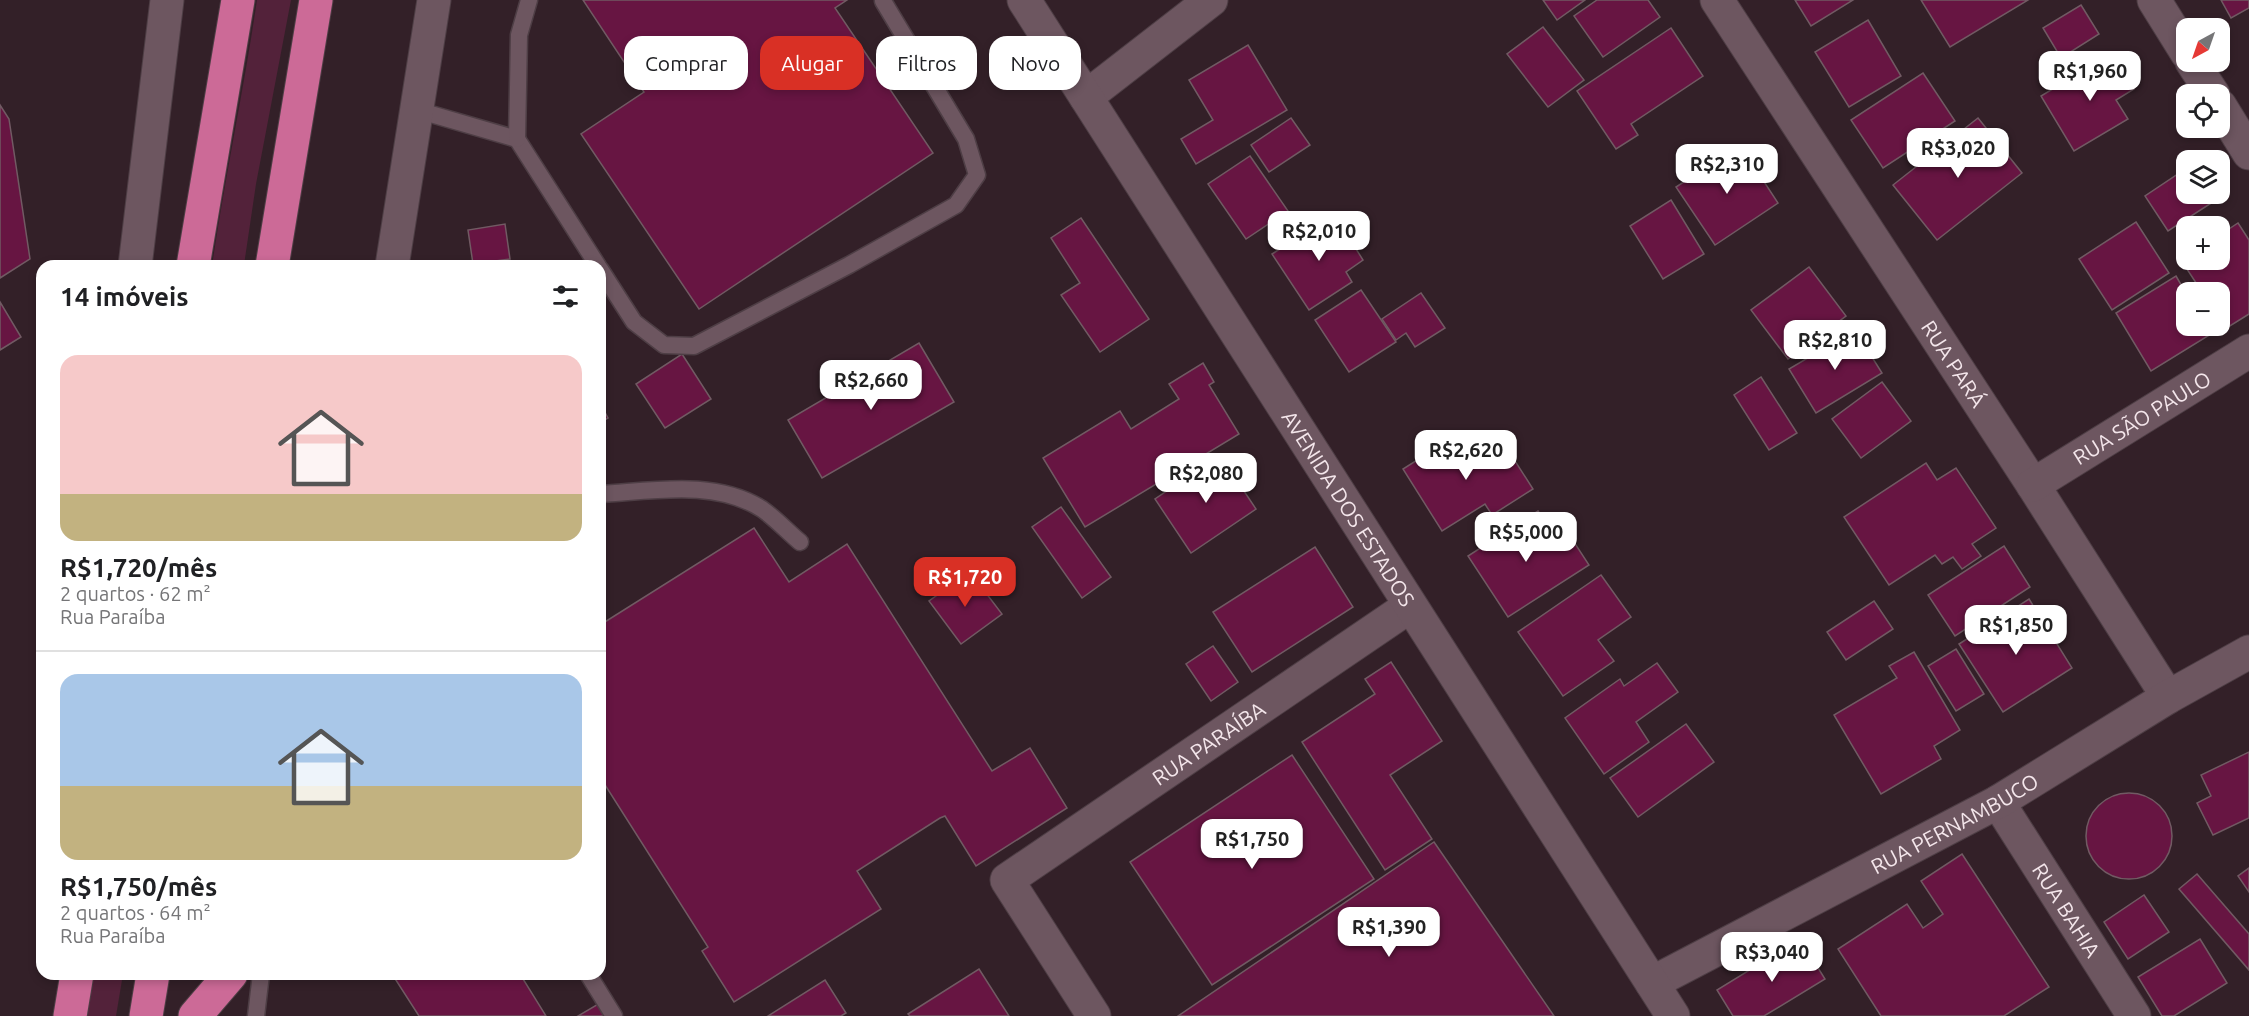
<!DOCTYPE html>
<html lang="pt">
<meta charset="utf-8">
<style>
:root{--surface:#fff;--page:#f2f2f2;--text:#202124;--muted:#757577;--line:#e0e0e0;--accent:#d93025}
body{margin:0;font-family:Ubuntu,sans-serif;background:var(--page);color:var(--text);height:100vh;display:flex;flex-direction:column;font-size:22px;white-space:nowrap}
*{box-sizing:border-box;margin:0}
p{font-size:20px;color:var(--muted)}
.icon{flex:none;width:33px;height:33px;fill:none;stroke:currentColor;stroke-width:2;stroke-linecap:round;stroke-linejoin:round}
.map{position:relative;flex:1;overflow:hidden}
.details{position:absolute;left:36px;top:260px;width:570px;height:720px;display:flex;flex-direction:column;background:var(--surface);border-radius:18px;box-shadow:0 3px 9px #0003}
.details>*{flex:none}
.banner{position:absolute;left:624px;top:36px;width:570px;height:54px;display:flex;gap:12px}
.needle{width:39px;rotate:220deg}
.fabs{position:absolute;left:2176px;top:18px;display:grid;gap:12px}
.fabs a{display:grid;place-items:center;width:54px;height:54px;border-radius:12px;background:var(--surface);box-shadow:0 3px 9px #0003;font-size:30px}
.price{position:absolute;translate:-50% -51px;padding:0 14px;border-radius:12px;background:#fff;color:#222;font-size:20px;line-height:39px;filter:drop-shadow(0 2px 3px #0008)}
.price::after{content:'';position:absolute;left:50%;top:36px;width:18px;height:14px;margin-left:-9px;background:inherit;clip-path:polygon(0 0,100% 0,50% 100%)}
.price.active{background:var(--accent);color:#fff}
ul{padding:0;list-style:none}
li{display:grid;align-content:center;gap:12px;height:318px;padding:0 24px}
li+li{border-top:2px solid var(--line)}
li span{display:grid;place-items:center;height:186px;border-radius:18px;color:#555}
li>.icon{margin-inline-start:auto}
span .icon{width:108px;height:108px;fill:#fffc;stroke-width:1}
li b{font-size:26px}
h2{display:flex;justify-content:space-between;align-items:center;height:72px;padding:0 24px;font-size:26px}
.tag{padding:0 21px;border-radius:18px;background:var(--surface);box-shadow:0 3px 9px #0003;font-size:21px;line-height:54px}
.tag.active{background:var(--accent);color:#fff}
.map>svg:first-child{display:block}
.green{fill:#53223a}
.building{fill:#671542;stroke:#715a63;stroke-width:1.5}
.lines{fill:none;stroke-linecap:round;stroke-linejoin:round}
.lane-casing{stroke:#4e3e45;stroke-width:19}
.street-casing{stroke:#4e3e45;stroke-width:35}
.secondary-casing{stroke:#4e3e45;stroke-width:35}
.highway-casing{stroke:#4e3e45;stroke-width:35}
.lane{stroke:#6d5660;stroke-width:16}
.street{stroke:#6d5660;stroke-width:33}
.secondary{stroke:#6d5660;stroke-width:33}
.highway{stroke:#cc6a97;stroke-width:33}
.labels{text-anchor:middle;dominant-baseline:central;stroke-width:6;stroke-linejoin:round;paint-order:stroke}
.street-label{font-size:21px;fill:#f4e6eb;stroke:#29161e}
</style>
<div class="map">
<svg width="2249" height="1016" viewBox="0 0 2249 1016">
<rect width="100%" height="100%" fill="#332028"/>
<g class="green">
<path d="M 257,0 L 291,0 L 256,184 L 244,265 L 212,266 C 225,177 244,89 257,0 Z"/>
<path d="M 90,974 L 123,974 L 116,1016 L 83,1016 Z"/>
</g>
<g class="building">
<path d="M 583,0 L 847,0 L 835,8 L 933,153 L 699,309 L 581,134 L 644,92 Z"/>
<path d="M 1543,0 L 1585,0 L 1557,20 Z"/>
<path d="M 1597,0 L 1648,0 L 1660,17 L 1603,57 L 1574,16 Z"/>
<path d="M 1795,0 L 1853,0 L 1811,26 Z"/>
<path d="M 1921,0 L 2028,0 L 1950,47 Z"/>
<path d="M 2221,0 L 2249,0 L 2249,8 L 2231,18 Z"/>
<path d="M 2081,5 L 2099,34 L 2061,58 L 2043,28 Z"/>
<path d="M 1868,20 L 1901,76 L 1849,107 L 1815,52 Z"/>
<path d="M 1543,27 L 1584,80 L 1548,107 L 1507,54 Z"/>
<path d="M 1671,28 L 1703,76 L 1631,124 L 1638,135 L 1616,149 L 1577,91 Z"/>
<path d="M 1248,45 L 1287,110 L 1196,164 L 1181,139 L 1213,120 L 1189,80 Z"/>
<path d="M 2112,53 L 2134,89 L 2116,100 L 2128,119 L 2074,151 L 2041,96 Z"/>
<path d="M 1923,73 L 1955,121 L 1883,168 L 1851,120 Z"/>
<path d="M 0,105 L 9,119 L 30,259 L 0,278 Z"/>
<path d="M 1291,118 L 1310,145 L 1269,172 L 1251,145 Z"/>
<path d="M 1978,118 L 2022,173 L 1937,240 L 1893,185 Z"/>
<path d="M 1740,145 L 1778,203 L 1715,245 L 1676,187 Z"/>
<path d="M 1250,156 L 1288,211 L 1246,239 L 1208,184 Z"/>
<path d="M 2187,168 L 2187,194 L 2212,194 L 2216,200 L 2168,231 L 2145,196 Z"/>
<path d="M 1671,200 L 1704,254 L 1663,279 L 1630,226 Z"/>
<path d="M 1334,214 L 1363,260 L 1346,272 L 1352,282 L 1309,310 L 1272,254 Z"/>
<path d="M 1081,218 L 1149,319 L 1100,352 L 1061,295 L 1080,283 L 1051,238 Z"/>
<path d="M 2136,222 L 2169,273 L 2112,310 L 2079,259 Z"/>
<path d="M 2238,223 L 2249,240 L 2249,314 L 2225,329 L 2220,321 L 2220,292 L 2202,292 L 2181,260 L 2187,256 L 2187,260 L 2220,260 L 2220,235 Z"/>
<path d="M 505,224 L 510,259 L 473,264 L 468,230 Z"/>
<path d="M 1809,267 L 1846,316 L 1788,359 L 1751,310 Z"/>
<path d="M 2176,276 L 2187,295 L 2187,326 L 2206,326 L 2211,334 L 2151,371 L 2116,313 Z"/>
<path d="M 1361,290 L 1396,342 L 1349,372 L 1315,320 Z"/>
<path d="M 1421,293 L 1445,328 L 1415,347 L 1406,333 L 1396,340 L 1382,319 Z"/>
<path d="M 0,302 L 21,337 L 0,350 Z"/>
<path d="M 1855,330 L 1882,373 L 1816,413 L 1789,369 Z"/>
<path d="M 919,343 L 954,402 L 822,478 L 788,420 Z"/>
<path d="M 682,354 L 711,399 L 665,428 L 636,384 Z"/>
<path d="M 1203,363 L 1214,382 L 1209,385 L 1239,434 L 1085,527 L 1043,458 L 1120,411 L 1131,429 L 1179,399 L 1169,384 Z"/>
<path d="M 1761,377 L 1797,433 L 1769,450 L 1734,395 Z"/>
<path d="M 1882,382 L 1911,421 L 1861,458 L 1832,419 Z"/>
<path d="M 600,403 L 608,418 L 600,423 Z"/>
<path d="M 1455,436 L 1470,459 L 1501,439 L 1533,489 L 1492,515 L 1485,504 L 1442,531 L 1403,469 Z"/>
<path d="M 1220,455 L 1256,509 L 1191,553 L 1155,499 Z"/>
<path d="M 1926,463 L 1937,480 L 1956,468 L 1996,528 L 1972,544 L 1981,556 L 1962,569 L 1953,557 L 1942,564 L 1935,555 L 1889,585 L 1844,517 Z"/>
<path d="M 1061,507 L 1111,577 L 1082,598 L 1032,527 Z"/>
<path d="M 1538,511 L 1561,546 L 1572,539 L 1589,565 L 1508,617 L 1468,556 Z"/>
<path d="M 754,528 L 789,582 L 847,544 L 992,771 L 1030,748 L 1067,808 L 976,866 L 945,816 L 940,818 L 857,871 L 881,909 L 734,1002 L 702,951 L 708,947 L 600,777 L 600,625 Z"/>
<path d="M 2004,546 L 2030,587 L 1955,636 L 1928,595 Z"/>
<path d="M 1315,547 L 1353,607 L 1252,672 L 1213,612 Z"/>
<path d="M 970,572 L 1002,614 L 961,644 L 929,601 Z"/>
<path d="M 1601,575 L 1631,617 L 1598,640 L 1614,661 L 1563,696 L 1518,632 Z"/>
<path d="M 2029,599 L 2072,668 L 2003,712 L 1959,644 Z"/>
<path d="M 1874,601 L 1893,629 L 1846,660 L 1827,632 Z"/>
<path d="M 1213,646 L 1238,682 L 1211,701 L 1186,664 Z"/>
<path d="M 1956,649 L 1984,694 L 1956,711 L 1928,666 Z"/>
<path d="M 1914,652 L 1960,730 L 1934,746 L 1941,759 L 1881,794 L 1834,715 L 1897,678 L 1889,666 Z"/>
<path d="M 1391,662 L 1442,741 L 1390,775 L 1432,839 L 1385,870 L 1302,742 L 1375,694 L 1365,679 Z"/>
<path d="M 1657,663 L 1678,692 L 1636,722 L 1649,742 L 1604,774 L 1565,718 L 1620,679 L 1624,686 Z"/>
<path d="M 1686,724 L 1714,762 L 1638,817 L 1610,778 Z"/>
<path d="M 2249,752 L 2249,818 L 2213,835 L 2197,803 L 2211,796 L 2201,775 Z"/>
<path d="M 1292,755 L 1374,879 L 1212,985 L 1130,862 Z"/>
<circle cx="2129" cy="836" r="43"/>
<path d="M 1434,842 L 1554,1016 L 1178,1016 Z"/>
<path d="M 1962,854 L 2049,987 L 2004,1016 L 1881,1016 L 1838,949 L 1907,904 L 1923,928 L 1943,914 L 1921,881 Z"/>
<path d="M 2249,868 L 2249,892 L 2238,876 Z"/>
<path d="M 2197,874 L 2249,934 L 2249,970 L 2179,889 Z"/>
<path d="M 2144,895 L 2169,932 L 2128,959 L 2104,922 Z"/>
<path d="M 1800,939 L 1825,979 L 1764,1016 L 1733,1016 L 1717,990 Z"/>
<path d="M 2200,939 L 2227,983 L 2174,1016 L 2162,1016 L 2138,977 Z"/>
<path d="M 979,969 L 1009,1016 L 910,1016 L 908,1014 Z"/>
<path d="M 392,974 L 520,974 L 546,1016 L 419,1016 Z"/>
<path d="M 825,980 L 846,1013 L 841,1016 L 768,1016 Z"/>
<path d="M 600,1003 L 608,1016 L 578,1016 Z"/>
</g>
<g class="lines">
<defs>
<g id="lane">
<path d="M 417,110 L 517,139 L 598,266"/>
<path d="M 517,139 L 519,35 L 529,0"/>
<path d="M 600,269 L 634,322 L 664,345 L 694,346 L 849,265 L 956,205 L 977,175 L 966,139 L 883,1"/>
<path d="M 600,494 C 653,491 715,479 762,509 C 775,518 788,532 800,542"/>
<path d="M 588,974 L 614,1016"/>
<path d="M 256,1016 L 261,974"/>
</g>
<g id="street">
<path id="s1" d="M 1717,0 L 2033,485 L 2168,697"/>
<path d="M 2154,0 L 2187,53"/>
<path d="M 2192,62 L 2213,94"/>
<path d="M 1086,97 L 1211,0"/>
<path d="M 2220,106 L 2249,153"/>
<path id="s2" d="M 2033,485 L 2249,351"/>
<path id="s3" d="M 1998,802 L 2134,1016"/>
<path id="s4" d="M 1652,983 L 1998,802 L 2168,697 L 2249,652"/>
<path id="s5" d="M 1094,1016 L 1007,880 L 1410,606"/>
</g>
<g id="secondary">
<path id="s6" d="M 1024,0 L 1673,1016"/>
<path d="M 135,266 L 167,0"/>
<path d="M 392,266 L 434,0"/>
</g>
<g id="highway">
<path d="M 193,266 L 238,0"/>
<path d="M 272,266 L 316,0"/>
<path d="M 70,1016 L 77,974"/>
<path d="M 146,1016 L 153,974"/>
<path d="M 195,1016 L 231,974"/>
</g>
</defs>
<use href="#lane" class="lane-casing"/>
<use href="#street" class="street-casing"/>
<use href="#secondary" class="secondary-casing"/>
<use href="#highway" class="highway-casing"/>
<use href="#lane" class="lane"/>
<use href="#street" class="street"/>
<use href="#secondary" class="secondary"/>
<use href="#highway" class="highway"/>
</g>
<g class="labels">
<g class="street-label">
<text stroke="none"><textPath href="#s1" startOffset="434">RUA PARÁ</textPath></text>
<text stroke="none"><textPath href="#s2" startOffset="128">RUA SÃO PAULO</textPath></text>
<text stroke="none"><textPath href="#s6" startOffset="603">AVENIDA DOS ESTADOS</textPath></text>
<text stroke="none"><textPath href="#s5" startOffset="405">RUA PARAÍBA</textPath></text>
<text stroke="none"><textPath href="#s4" startOffset="342">RUA PERNAMBUCO</textPath></text>
<text stroke="none"><textPath href="#s3" startOffset="128">RUA BAHIA</textPath></text>
</g>
</g>
</svg>
<div class="fabs">
<a><svg class="needle" viewBox="-14 -14 28 28"><path d="M0-13l5 13h-10z" fill="#e53935"/><path d="M0 13l5-13h-10z" fill="#757577"/></svg></a>
<a><svg class="icon" aria-label="locate" viewBox="0 0 24 24"><circle cx="12" cy="12" r="6"/><path d="M12 2v4M12 18v4M2 12h4M18 12h4"/></svg></a>
<a><svg class="icon" aria-label="layers" viewBox="0 0 24 24"><path d="M12 4l9 5-9 5-9-5zM3 14l9 5 9-5"/></svg></a>
<a>+</a>
<a>−</a>
</div>
<b class="price" style="left:2090px;top:102px">R$1,960</b>
<b class="price" style="left:1958px;top:179px">R$3,020</b>
<b class="price" style="left:1727px;top:195px">R$2,310</b>
<b class="price" style="left:1319px;top:262px">R$2,010</b>
<b class="price" style="left:1835px;top:371px">R$2,810</b>
<b class="price" style="left:871px;top:411px">R$2,660</b>
<b class="price" style="left:1466px;top:481px">R$2,620</b>
<b class="price" style="left:1206px;top:504px">R$2,080</b>
<b class="price" style="left:1526px;top:563px">R$5,000</b>
<b class="price active" style="left:965px;top:608px">R$1,720</b>
<b class="price" style="left:2016px;top:656px">R$1,850</b>
<b class="price" style="left:1252px;top:870px">R$1,750</b>
<b class="price" style="left:1389px;top:958px">R$1,390</b>
<b class="price" style="left:1772px;top:983px">R$3,040</b>
<div class="banner">
<a class="tag">Comprar</a>
<a class="tag active">Alugar</a>
<a class="tag">Filtros</a>
<a class="tag">Novo</a>
</div>
<section class="details">
<h2>14 imóveis<svg class="icon" aria-label="filters" viewBox="0 0 24 24"><path d="M4 7h16M4 17h16"/><circle cx="9" cy="7" r="2"/><circle cx="15" cy="17" r="2"/></svg></h2>
<ul>
<li><span style="background:linear-gradient(#f6c9c9 75%,#c2b280 0)"><svg class="icon" aria-label="home" viewBox="0 0 24 24"><path d="M3 11l9-7 9 7M6 9v11h12V9"/></svg></span><div><b>R$1,720/mês</b><p>2 quartos · 62 m²</p><p>Rua Paraíba</p></div></li>
<li><span style="background:linear-gradient(#a9c7e8 60%,#c2b280 0)"><svg class="icon" aria-label="home" viewBox="0 0 24 24"><path d="M3 11l9-7 9 7M6 9v11h12V9"/></svg></span><div><b>R$1,750/mês</b><p>2 quartos · 64 m²</p><p>Rua Paraíba</p></div></li>
</ul>
</section>
</div>
